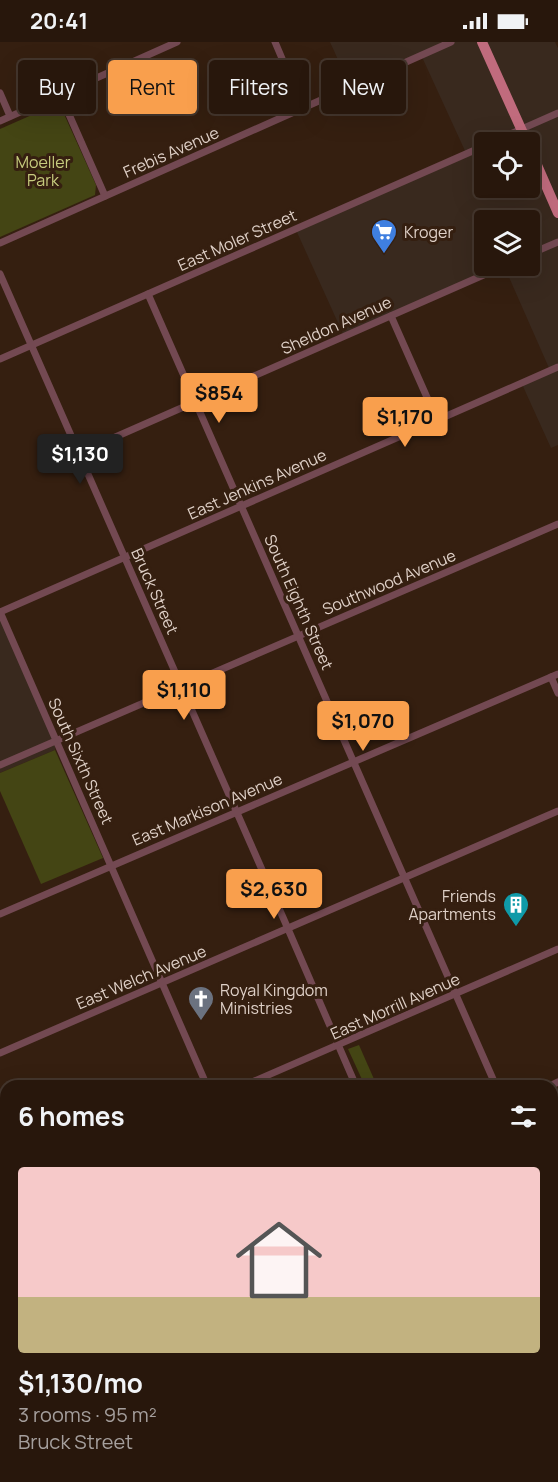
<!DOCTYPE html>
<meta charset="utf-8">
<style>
:root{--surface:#28170c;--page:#34241a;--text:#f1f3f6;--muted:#a59f9d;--line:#44362d;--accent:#f99f4d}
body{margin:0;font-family:Manrope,sans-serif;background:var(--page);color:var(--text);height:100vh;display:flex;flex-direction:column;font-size:22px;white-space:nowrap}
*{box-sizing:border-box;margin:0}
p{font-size:20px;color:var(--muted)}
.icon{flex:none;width:33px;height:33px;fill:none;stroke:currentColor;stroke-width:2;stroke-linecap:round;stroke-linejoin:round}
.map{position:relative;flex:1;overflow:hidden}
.side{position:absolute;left:0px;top:1038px;width:558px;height:402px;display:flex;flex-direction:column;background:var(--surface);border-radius:18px 18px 0 0;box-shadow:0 6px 24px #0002,0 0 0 2px var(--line)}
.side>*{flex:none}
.banner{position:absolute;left:18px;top:18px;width:522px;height:54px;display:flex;gap:12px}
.buttons{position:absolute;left:474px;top:90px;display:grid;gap:12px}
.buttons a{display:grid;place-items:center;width:66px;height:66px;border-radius:6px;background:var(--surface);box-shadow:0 6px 24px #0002,0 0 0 2px var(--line);font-size:30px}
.price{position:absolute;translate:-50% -51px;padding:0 14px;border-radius:6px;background:var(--accent);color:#111;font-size:20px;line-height:39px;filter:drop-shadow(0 2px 3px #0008)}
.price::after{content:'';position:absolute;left:50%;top:36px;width:18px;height:14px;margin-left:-9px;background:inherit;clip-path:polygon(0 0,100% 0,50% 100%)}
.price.selected{background:#222;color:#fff}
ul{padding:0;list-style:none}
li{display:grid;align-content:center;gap:12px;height:318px;padding:0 18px}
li+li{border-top:2px solid var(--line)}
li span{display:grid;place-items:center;height:186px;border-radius:6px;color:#555}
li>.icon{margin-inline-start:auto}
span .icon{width:108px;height:108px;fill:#fffc;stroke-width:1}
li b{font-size:26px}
h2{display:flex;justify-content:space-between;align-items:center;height:72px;padding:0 18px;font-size:26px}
.pill{padding:0 21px;border-radius:6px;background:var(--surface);box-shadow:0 6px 24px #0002,0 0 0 2px var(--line);font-size:21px;line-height:54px}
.pill.selected{background:var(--accent);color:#111}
.status{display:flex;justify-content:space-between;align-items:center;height:42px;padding:0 30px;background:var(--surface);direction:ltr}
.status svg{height:16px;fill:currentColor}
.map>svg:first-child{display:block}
.commercial{fill:#39291e;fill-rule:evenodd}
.green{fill:#444514}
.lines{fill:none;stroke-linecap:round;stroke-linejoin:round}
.minor{stroke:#734952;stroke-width:7}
.primary{stroke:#c06b7d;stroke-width:10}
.labels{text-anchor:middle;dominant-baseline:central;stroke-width:6;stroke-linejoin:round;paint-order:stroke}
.street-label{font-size:16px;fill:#dfd0c7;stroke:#351f10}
.park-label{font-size:16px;fill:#c6cb7d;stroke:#351f10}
.poi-label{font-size:16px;fill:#dfd0c7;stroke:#351f10;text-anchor:start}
</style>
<div class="status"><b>20:41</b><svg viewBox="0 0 49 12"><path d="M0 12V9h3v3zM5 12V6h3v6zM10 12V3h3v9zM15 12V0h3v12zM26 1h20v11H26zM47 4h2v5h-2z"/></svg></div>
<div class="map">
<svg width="558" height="1440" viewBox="0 0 558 1440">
<rect width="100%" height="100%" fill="#351f10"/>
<g class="commercial">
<path d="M 330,0 L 555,0 L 558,6 L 558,403 L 551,406 L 521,340 L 549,326 L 504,224 L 530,224 L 530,178 L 484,178 L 484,224 L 502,224 L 344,294 L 296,188 L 466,111 L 422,15 L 350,44 ZM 484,100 L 530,100 L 530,146 L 484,146 Z"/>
<path d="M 0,574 L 56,697 L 55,708 L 0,731 Z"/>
</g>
<g class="green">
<path d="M 59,61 L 96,143 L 95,153 L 0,195 L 0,87 Z"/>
<path d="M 55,708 L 103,816 L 41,842 L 0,749 L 0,731 Z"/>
<path d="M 359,1003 L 377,1044 L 365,1044 L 348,1007 Z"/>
</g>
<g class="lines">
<g class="minor">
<path d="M 275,0 L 303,66"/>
<path d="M 0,51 L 10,74"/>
<path d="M 60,52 L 105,154"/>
<path d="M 0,79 L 177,0"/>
<path d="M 492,100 L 558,71"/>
<path d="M 0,201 L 451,0"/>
<path d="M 530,212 L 558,200"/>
<path d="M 0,232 L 285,880 L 356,1044"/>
<path d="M 148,252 L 496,1044"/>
<path d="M 391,274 L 437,378"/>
<path d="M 0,317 L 484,104"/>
<path d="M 79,411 L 504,224"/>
<path d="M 0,570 L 558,325"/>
<path d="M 0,570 L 207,1044"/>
<path d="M 551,635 L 558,651"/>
<path d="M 0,723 L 558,482"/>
<path d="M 0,872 L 558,632"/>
<path d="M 0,1011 L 558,769"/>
<path d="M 243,1044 L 558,907"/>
<path d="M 550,1044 L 558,1040"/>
<path d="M 0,1149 L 6,1146"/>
<path d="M 552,1168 L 558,1182"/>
<path d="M 0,1197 L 6,1211"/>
<path d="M 552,1376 L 558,1374"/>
<path d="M 0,1414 L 6,1411"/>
<path d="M 103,1434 L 106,1440"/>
<path d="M 274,1434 L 277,1440"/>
<path d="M 387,1434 L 389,1440"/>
<path d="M 525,1434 L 528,1440"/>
<path d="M 406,1440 L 420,1434"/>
</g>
<g class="primary">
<path d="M 482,0 L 527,100"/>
<path d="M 530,107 L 558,171"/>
</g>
</g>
<defs>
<symbol id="supermarket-pin" viewBox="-11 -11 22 30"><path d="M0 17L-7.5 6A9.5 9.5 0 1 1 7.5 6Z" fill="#3f7fe0" stroke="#351f10"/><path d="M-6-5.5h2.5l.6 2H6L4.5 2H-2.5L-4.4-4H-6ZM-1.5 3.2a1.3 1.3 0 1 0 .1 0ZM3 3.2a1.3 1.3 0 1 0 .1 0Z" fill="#fff"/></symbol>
<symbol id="building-pin" viewBox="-11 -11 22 30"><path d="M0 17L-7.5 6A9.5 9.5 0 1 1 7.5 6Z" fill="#0f9aa8" stroke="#351f10"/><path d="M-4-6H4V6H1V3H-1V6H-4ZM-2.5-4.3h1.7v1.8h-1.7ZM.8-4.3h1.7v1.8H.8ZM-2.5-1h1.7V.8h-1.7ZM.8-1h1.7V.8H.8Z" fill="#fff"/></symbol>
<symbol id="church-pin" viewBox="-11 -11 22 30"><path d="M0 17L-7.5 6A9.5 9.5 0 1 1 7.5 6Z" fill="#6b7280" stroke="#351f10"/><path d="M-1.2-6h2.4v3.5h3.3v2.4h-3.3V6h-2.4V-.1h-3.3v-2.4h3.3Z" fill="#fff"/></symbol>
</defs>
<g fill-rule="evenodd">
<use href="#supermarket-pin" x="369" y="175" width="30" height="40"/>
<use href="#building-pin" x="501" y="848" width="30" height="40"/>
<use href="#church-pin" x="186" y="942" width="30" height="40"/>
</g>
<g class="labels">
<g class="street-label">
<text transform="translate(171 110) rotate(-24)">Frebis Avenue</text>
<text transform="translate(237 198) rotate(-24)">East Moler Street</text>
<text transform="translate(336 283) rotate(-24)">Sheldon Avenue</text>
<text transform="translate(257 442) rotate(-24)">East Jenkins Avenue</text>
<text transform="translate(389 540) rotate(-23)">Southwood Avenue</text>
<text transform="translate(155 549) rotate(66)">Bruck Street</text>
<text transform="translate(299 560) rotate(66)">South Eighth Street</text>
<text transform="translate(81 719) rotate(66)">South Sixth Street</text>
<text transform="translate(207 767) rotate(-23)">East Markison Avenue</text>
<text transform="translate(141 935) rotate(-23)">East Welch Avenue</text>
<text transform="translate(395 964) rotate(-24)">East Morrill Avenue</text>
</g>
<g class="park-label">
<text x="43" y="120">Moeller<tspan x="43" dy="18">Park</tspan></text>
</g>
<g class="poi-label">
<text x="404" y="190">Kroger</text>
<text x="496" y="854" text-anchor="end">Friends<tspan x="496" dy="18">Apartments</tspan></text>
<text x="220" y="948">Royal Kingdom<tspan x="220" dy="18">Ministries</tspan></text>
</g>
</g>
</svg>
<div class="buttons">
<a><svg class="icon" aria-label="locate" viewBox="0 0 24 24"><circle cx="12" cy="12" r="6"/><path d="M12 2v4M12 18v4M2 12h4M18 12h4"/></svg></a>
<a><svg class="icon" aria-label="layers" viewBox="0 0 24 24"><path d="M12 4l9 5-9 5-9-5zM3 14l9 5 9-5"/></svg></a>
</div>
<b class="price" style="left:219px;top:382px">$854</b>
<b class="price" style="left:405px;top:406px">$1,170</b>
<b class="price selected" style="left:80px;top:443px">$1,130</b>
<b class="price" style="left:184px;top:679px">$1,110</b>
<b class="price" style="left:363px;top:710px">$1,070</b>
<b class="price" style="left:274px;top:878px">$2,630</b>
<div class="banner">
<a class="pill">Buy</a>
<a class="pill selected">Rent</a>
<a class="pill">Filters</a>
<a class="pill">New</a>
</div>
<section class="side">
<h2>6 homes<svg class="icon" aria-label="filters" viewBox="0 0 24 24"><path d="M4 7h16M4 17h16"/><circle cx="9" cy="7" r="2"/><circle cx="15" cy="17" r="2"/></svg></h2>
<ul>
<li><span style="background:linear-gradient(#f6c9c9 70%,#c2b280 0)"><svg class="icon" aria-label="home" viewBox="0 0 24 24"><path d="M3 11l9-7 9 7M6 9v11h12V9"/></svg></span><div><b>$1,130/mo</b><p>3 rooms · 95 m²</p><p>Bruck Street</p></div></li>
</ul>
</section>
</div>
